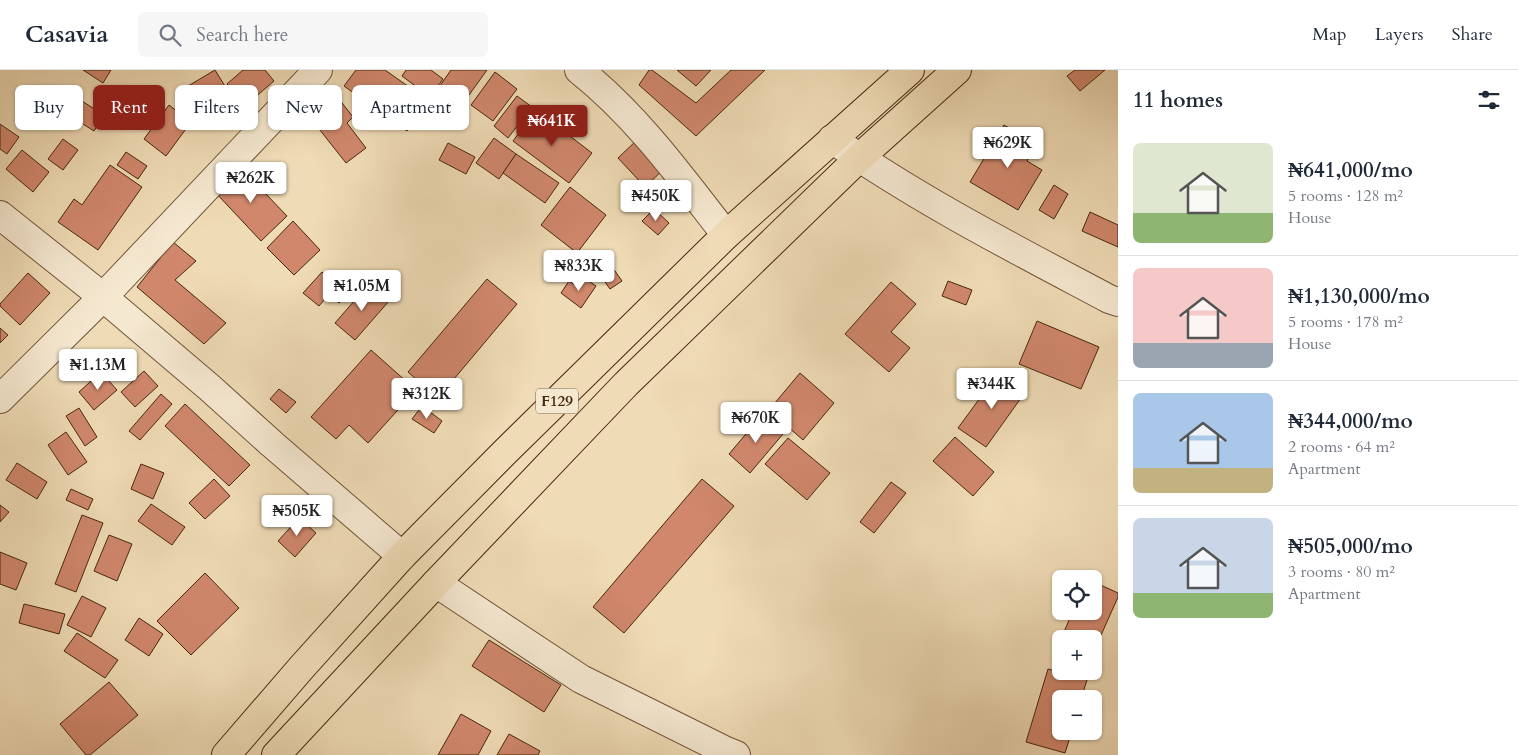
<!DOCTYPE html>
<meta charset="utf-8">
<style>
:root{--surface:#fff;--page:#f6f6f7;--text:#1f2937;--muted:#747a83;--line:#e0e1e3;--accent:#8f2418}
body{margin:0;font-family:Cardo,serif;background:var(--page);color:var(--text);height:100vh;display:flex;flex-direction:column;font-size:19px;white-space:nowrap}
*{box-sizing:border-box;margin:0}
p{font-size:16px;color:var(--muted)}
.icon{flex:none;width:28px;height:28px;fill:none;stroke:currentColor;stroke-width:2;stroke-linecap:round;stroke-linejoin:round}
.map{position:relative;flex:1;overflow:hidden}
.panel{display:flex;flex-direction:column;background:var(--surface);width:400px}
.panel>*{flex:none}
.banner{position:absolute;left:15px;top:15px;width:475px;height:45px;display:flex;gap:10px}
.controls{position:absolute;left:1052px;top:500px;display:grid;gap:10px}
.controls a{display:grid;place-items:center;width:50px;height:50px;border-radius:8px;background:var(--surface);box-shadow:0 1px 4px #0004;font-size:25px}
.price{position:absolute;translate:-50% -42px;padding:0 11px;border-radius:5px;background:#fff;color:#222;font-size:16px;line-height:32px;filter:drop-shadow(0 1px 2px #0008)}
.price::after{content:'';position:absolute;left:50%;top:30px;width:15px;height:11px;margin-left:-8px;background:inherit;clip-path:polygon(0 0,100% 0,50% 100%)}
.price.on{background:var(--accent);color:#fff}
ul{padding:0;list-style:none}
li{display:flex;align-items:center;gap:15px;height:125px;padding:0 15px}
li+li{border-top:1px solid var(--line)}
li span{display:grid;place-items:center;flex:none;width:140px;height:100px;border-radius:8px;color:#555}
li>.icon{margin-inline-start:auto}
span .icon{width:60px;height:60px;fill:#fffc;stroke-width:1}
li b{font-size:21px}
h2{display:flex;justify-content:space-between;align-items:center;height:60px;padding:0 15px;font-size:21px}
.chip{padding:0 18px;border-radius:8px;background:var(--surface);box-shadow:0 1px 4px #0004;font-size:18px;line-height:45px}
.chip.on{background:var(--accent);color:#fff}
header{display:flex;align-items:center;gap:30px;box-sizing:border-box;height:70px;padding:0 25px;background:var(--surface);border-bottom:1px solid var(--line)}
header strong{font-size:24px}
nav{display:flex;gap:28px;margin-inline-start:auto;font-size:18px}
.search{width:350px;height:45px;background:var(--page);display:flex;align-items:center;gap:12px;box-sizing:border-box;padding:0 18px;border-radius:8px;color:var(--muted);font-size:19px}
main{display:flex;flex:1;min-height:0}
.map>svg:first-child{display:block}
.building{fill:#d0876c;stroke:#47270e}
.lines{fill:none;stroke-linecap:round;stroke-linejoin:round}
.minor-casing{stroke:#715438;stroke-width:30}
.major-casing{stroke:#47270e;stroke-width:30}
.minor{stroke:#f5e8d0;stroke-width:28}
.major{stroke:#efdbb6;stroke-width:28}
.labels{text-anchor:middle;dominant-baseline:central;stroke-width:5;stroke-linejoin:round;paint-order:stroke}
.shield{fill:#f5e8d0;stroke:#7b6148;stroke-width:1}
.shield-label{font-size:15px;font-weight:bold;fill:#47270e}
</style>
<header>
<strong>Casavia</strong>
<div class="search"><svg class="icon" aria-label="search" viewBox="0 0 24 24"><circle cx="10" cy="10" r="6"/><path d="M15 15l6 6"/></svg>Search here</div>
<nav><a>Map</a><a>Layers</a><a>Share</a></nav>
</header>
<main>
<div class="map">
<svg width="1118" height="685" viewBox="0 0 1118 685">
<rect width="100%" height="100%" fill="#efdbb6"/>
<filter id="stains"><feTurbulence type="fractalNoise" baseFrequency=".004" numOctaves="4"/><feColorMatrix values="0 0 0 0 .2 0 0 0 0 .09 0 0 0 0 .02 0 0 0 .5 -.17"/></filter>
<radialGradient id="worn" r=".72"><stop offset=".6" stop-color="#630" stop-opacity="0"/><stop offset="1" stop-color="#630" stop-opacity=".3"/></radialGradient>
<g class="building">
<path d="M 83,0 L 111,0 L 103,13 Z"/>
<path d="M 215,0 L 228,21 L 192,44 L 178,22 Z"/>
<path d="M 243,0 L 265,0 L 274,11 L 246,35 L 227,14 Z"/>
<path d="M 356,0 L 385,0 L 429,31 L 407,61 L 344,16 Z"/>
<path d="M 406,0 L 431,0 L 443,9 L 430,27 L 402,6 Z"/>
<path d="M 451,0 L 487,0 L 469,25 L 464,21 L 449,42 L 430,30 Z"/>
<path d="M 649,0 L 652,0 L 696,33 L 731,0 L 765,0 L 696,66 L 639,15 Z"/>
<path d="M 677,0 L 711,0 L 696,16 Z"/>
<path d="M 1075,0 L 1105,0 L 1080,21 L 1067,6 Z"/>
<path d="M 495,2 L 517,19 L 493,51 L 471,35 Z"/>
<path d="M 109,18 L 142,40 L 130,57 L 97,35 Z"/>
<path d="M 74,26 L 104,45 L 94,61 L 64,42 Z"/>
<path d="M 517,26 L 532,37 L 508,68 L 494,56 Z"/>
<path d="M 339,29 L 353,47 L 347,53 L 366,78 L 346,93 L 312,50 Z"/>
<path d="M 169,35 L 191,52 L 166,86 L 144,69 Z"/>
<path d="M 536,40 L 592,83 L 569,113 L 513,71 Z"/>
<path d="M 0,54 L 19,67 L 7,84 L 0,79 Z"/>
<path d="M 1004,55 L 1037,74 L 1027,91 L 1042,100 L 1018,140 L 970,112 Z"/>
<path d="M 494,68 L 516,84 L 499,109 L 476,93 Z"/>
<path d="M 63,69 L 78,80 L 63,100 L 48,89 Z"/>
<path d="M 638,69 L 665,98 L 645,117 L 618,88 Z"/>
<path d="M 448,73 L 475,87 L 466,104 L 439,90 Z"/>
<path d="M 22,80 L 49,102 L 33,122 L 6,99 Z"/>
<path d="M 126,82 L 147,96 L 138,109 L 117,95 Z"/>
<path d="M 516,84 L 559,113 L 545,133 L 503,103 Z"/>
<path d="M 110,95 L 142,117 L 98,180 L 58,152 L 74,129 L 82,135 Z"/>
<path d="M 240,97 L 287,146 L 261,171 L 214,121 Z"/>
<path d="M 1054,115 L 1068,124 L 1054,149 L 1039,140 Z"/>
<path d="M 570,117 L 606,145 L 577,183 L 541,155 Z"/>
<path d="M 654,139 L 669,153 L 658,165 L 642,151 Z"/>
<path d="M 1090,142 L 1118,155 L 1118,177 L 1082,161 Z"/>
<path d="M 293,151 L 320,180 L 294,205 L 267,178 Z"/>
<path d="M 173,172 L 196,191 L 175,210 L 226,253 L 204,274 L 137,217 Z"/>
<path d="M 610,194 L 622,211 L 610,219 L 598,202 Z"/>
<path d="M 322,202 L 347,225 L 339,233 L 329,224 L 319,236 L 303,223 Z"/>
<path d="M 28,203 L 50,223 L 20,255 L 0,236 L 0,234 Z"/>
<path d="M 347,203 L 358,213 L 347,225 L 336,215 Z"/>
<path d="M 584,208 L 596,216 L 581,238 L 561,223 L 569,211 L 578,217 Z"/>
<path d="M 487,209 L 517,234 L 438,328 L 408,302 Z"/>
<path d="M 948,211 L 972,220 L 966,235 L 942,226 Z"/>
<path d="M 891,212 L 916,234 L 891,262 L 910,278 L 889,302 L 845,264 Z"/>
<path d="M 369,214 L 389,231 L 355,270 L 335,253 Z"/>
<path d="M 1037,251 L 1099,277 L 1081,319 L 1019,294 Z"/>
<path d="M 0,258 L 8,265 L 0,273 Z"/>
<path d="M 371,280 L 416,320 L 368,373 L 349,355 L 336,369 L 311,347 Z"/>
<path d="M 144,301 L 158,316 L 135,337 L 121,322 Z"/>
<path d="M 101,302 L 117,320 L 94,340 L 79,322 Z"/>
<path d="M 999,302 L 1026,321 L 986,377 L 958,358 Z"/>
<path d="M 800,303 L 834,333 L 803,370 L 769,340 Z"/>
<path d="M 279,319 L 296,332 L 286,343 L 270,329 Z"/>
<path d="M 161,324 L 172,334 L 140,370 L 129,361 Z"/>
<path d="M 185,334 L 250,395 L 229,416 L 165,356 Z"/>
<path d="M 422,336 L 442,351 L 434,363 L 412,349 Z"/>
<path d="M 79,338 L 97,367 L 85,376 L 66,346 Z"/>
<path d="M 762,345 L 783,364 L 750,403 L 729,384 Z"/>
<path d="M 66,362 L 87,392 L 68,405 L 48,375 Z"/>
<path d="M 955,367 L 994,402 L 973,426 L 933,391 Z"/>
<path d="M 788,368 L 830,403 L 807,430 L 765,394 Z"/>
<path d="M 17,393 L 47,412 L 37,429 L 6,410 Z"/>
<path d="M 141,394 L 164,403 L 153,429 L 131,419 Z"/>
<path d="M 214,409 L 230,426 L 205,449 L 189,433 Z"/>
<path d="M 702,409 L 734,436 L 624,563 L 593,537 Z"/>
<path d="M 891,412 L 906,423 L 874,463 L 860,452 Z"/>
<path d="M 71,419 L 93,429 L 88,440 L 66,430 Z"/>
<path d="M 151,434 L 185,457 L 172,475 L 138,451 Z"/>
<path d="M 0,435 L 9,442 L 0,452 Z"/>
<path d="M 82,445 L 103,453 L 76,522 L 55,514 Z"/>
<path d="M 299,448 L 316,463 L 295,487 L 278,471 Z"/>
<path d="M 109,465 L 132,474 L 117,511 L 94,501 Z"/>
<path d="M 0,482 L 27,493 L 16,520 L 0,514 Z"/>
<path d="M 205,503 L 239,538 L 191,585 L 157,551 Z"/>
<path d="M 1094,512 L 1118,523 L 1118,527 L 1094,581 L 1094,569 L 1061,569 L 1061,580 L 1057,578 L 1073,541 L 1094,541 Z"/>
<path d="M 82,526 L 106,538 L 91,567 L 67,555 Z"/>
<path d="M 24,534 L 65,544 L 59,564 L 19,553 Z"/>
<path d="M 139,548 L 163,564 L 149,586 L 125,570 Z"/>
<path d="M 77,563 L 118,590 L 105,608 L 64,581 Z"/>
<path d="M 489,570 L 561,615 L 544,642 L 472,596 Z"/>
<path d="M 1048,599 L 1087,610 L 1081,629 L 1061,629 L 1061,661 L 1072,661 L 1065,683 L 1026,672 Z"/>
<path d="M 109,612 L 138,645 L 90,685 L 86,685 L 60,654 Z"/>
<path d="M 461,644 L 491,661 L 478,685 L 438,685 Z"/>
<path d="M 509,664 L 540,681 L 538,685 L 497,685 Z"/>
</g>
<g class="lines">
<defs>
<g id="minor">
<path d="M 579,0 C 637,46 681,107 726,165"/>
<path d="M 832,69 C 919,130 1015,179 1109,229 L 1118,232"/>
<path d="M 0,145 L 103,227 L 210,318 L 272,374 L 402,486"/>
<path d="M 0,329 L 103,227 L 318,0"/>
<path d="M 436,513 L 581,609 L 726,681 L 736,685"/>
</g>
<g id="major">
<path d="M 226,685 L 302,597 L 402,486 L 504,383 L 726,165 L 910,0"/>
<path d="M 276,685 L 436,513 L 626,314 L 859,88 L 957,0"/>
</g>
</defs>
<use href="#minor" class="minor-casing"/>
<use href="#major" class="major-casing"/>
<use href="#minor" class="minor"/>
<use href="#major" class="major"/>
</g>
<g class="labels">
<rect class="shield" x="536" y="318.5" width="42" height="25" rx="4"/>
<g class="shield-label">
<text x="557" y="331">F129</text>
</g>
</g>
<rect width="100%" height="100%" filter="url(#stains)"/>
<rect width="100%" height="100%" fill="url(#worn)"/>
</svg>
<div class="controls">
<a><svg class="icon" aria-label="locate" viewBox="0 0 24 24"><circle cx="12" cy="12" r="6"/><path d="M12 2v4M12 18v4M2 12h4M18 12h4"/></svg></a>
<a>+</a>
<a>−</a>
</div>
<b class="price on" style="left:552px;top:77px">₦641K</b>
<b class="price" style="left:1008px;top:99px">₦629K</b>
<b class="price" style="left:251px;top:134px">₦262K</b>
<b class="price" style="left:656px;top:152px">₦450K</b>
<b class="price" style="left:579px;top:222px">₦833K</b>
<b class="price" style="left:362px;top:242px">₦1.05M</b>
<b class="price" style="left:98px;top:321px">₦1.13M</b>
<b class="price" style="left:992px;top:340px">₦344K</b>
<b class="price" style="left:427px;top:350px">₦312K</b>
<b class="price" style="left:756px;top:374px">₦670K</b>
<b class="price" style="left:297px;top:467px">₦505K</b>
<div class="banner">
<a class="chip">Buy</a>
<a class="chip on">Rent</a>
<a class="chip">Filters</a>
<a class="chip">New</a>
<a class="chip">Apartment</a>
</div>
</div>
<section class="panel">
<h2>11 homes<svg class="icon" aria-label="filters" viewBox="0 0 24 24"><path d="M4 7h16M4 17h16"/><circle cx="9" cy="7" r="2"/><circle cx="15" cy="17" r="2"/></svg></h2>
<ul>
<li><span style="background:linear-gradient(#dfe7d0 70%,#8fb573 0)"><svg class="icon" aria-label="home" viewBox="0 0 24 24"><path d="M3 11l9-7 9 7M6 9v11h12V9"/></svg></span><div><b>₦641,000/mo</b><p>5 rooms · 128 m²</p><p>House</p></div></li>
<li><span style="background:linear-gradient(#f6c9c9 75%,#9aa5b1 0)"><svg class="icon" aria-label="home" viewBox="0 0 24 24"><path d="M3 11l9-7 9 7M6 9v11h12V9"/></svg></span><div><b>₦1,130,000/mo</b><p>5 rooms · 178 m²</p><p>House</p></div></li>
<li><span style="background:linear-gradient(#a9c7e8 75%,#c2b280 0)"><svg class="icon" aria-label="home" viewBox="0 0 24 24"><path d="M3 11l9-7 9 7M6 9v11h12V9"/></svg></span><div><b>₦344,000/mo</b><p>2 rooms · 64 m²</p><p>Apartment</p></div></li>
<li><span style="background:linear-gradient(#c9d6e8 75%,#8fb573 0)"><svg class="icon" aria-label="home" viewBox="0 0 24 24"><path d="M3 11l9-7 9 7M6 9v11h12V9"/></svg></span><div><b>₦505,000/mo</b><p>3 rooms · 80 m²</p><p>Apartment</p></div></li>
</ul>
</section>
</main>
